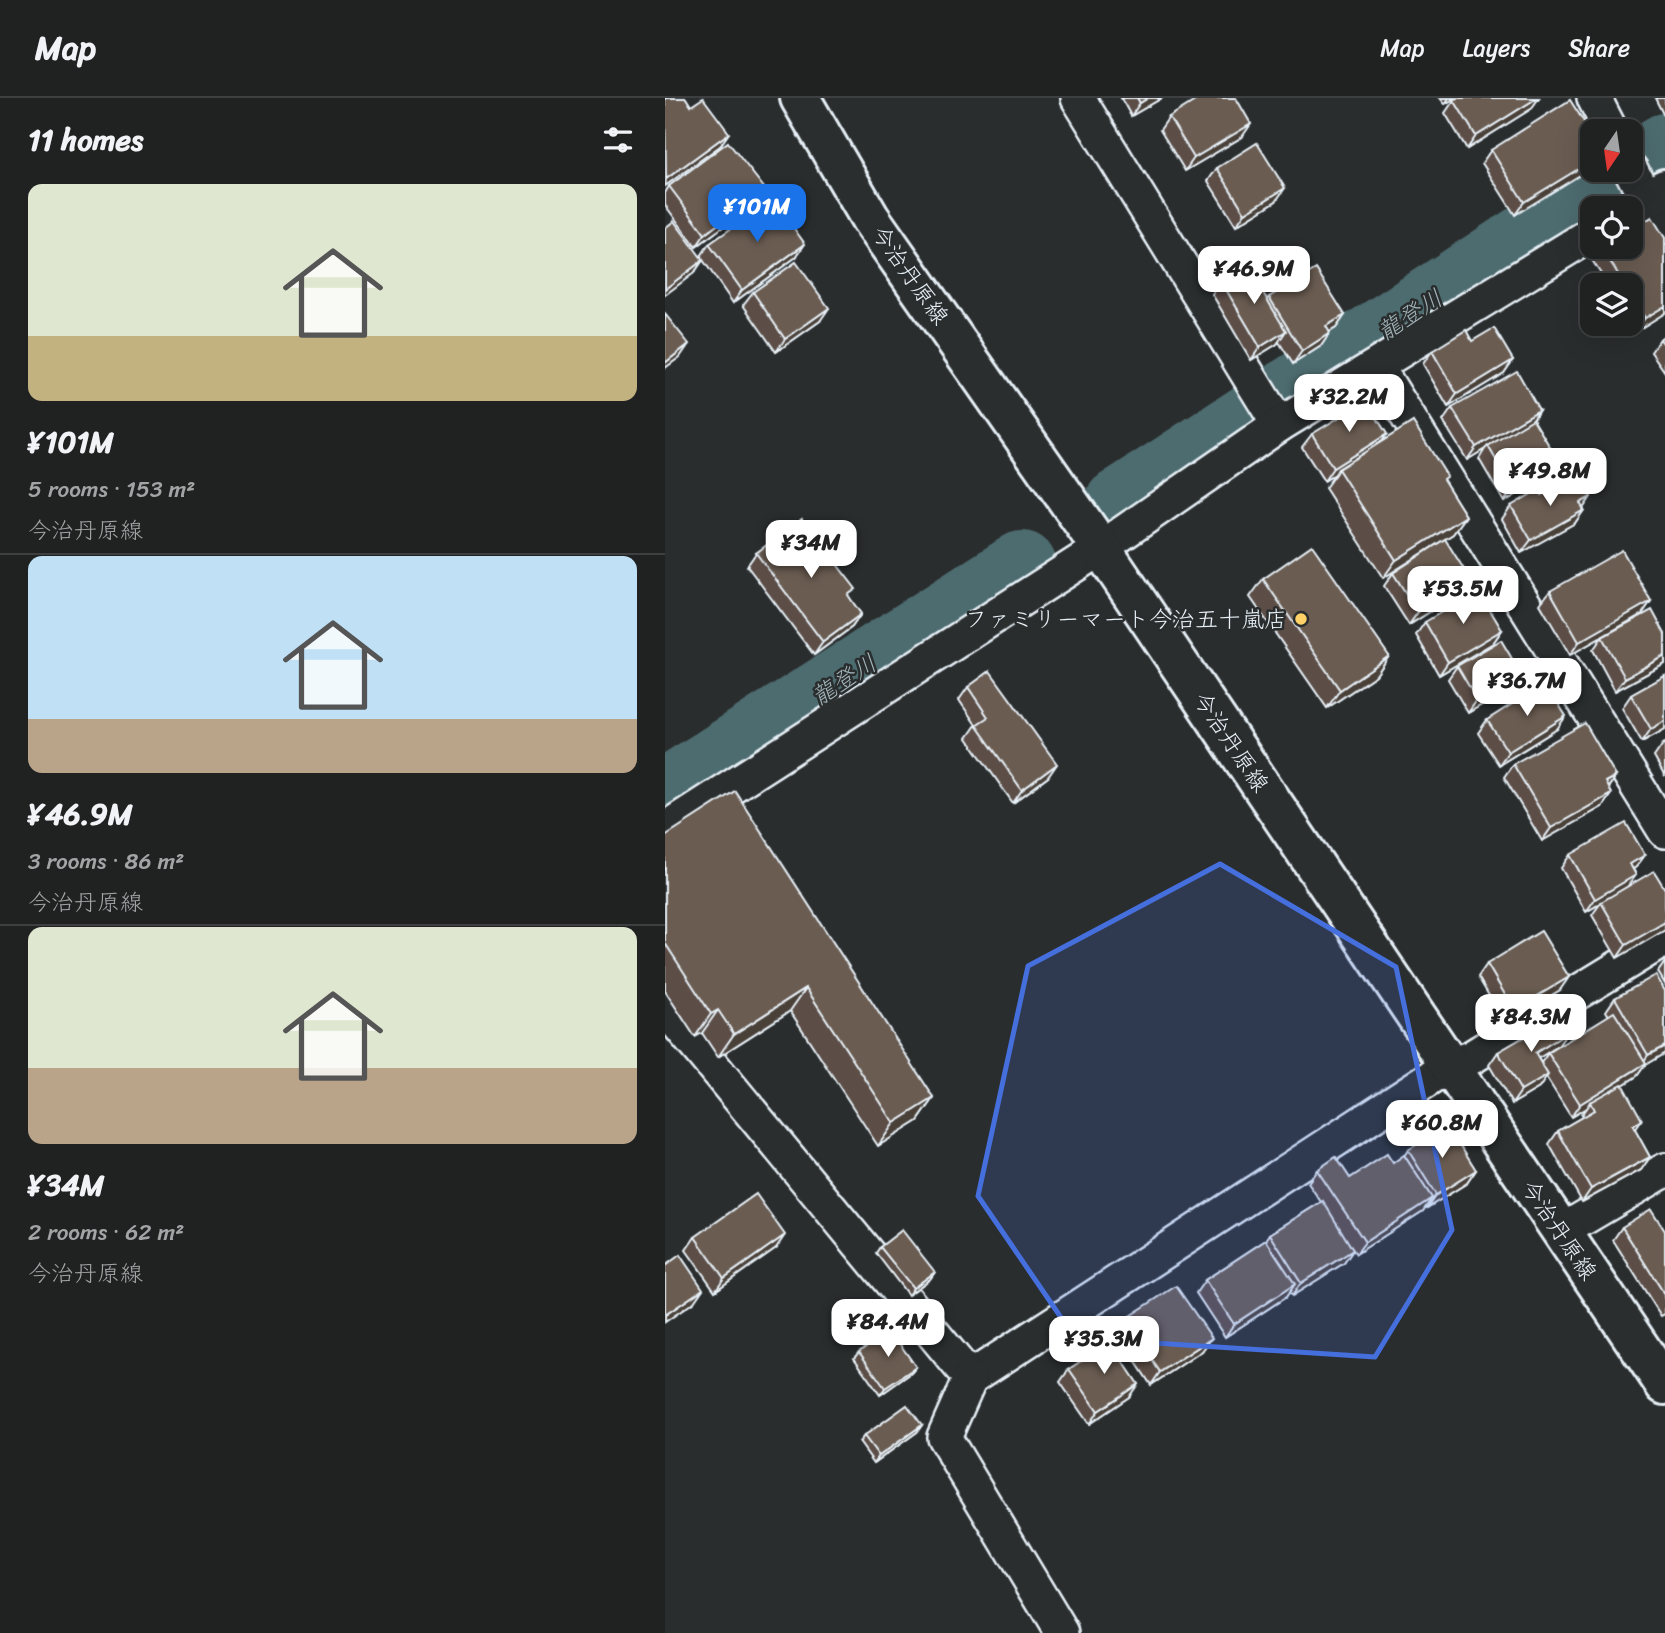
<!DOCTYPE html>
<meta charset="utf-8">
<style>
:root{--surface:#202222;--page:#282a2a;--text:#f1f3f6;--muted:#a2a4a5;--line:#3d3f40;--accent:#1a73e8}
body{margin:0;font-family:Sriracha,"Klee One",sans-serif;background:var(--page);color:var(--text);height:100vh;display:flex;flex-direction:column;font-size:26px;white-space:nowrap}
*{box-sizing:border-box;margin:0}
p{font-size:23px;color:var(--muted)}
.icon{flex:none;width:38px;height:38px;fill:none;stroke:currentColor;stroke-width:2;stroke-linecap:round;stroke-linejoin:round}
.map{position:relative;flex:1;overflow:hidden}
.panel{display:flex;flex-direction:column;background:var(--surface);width:665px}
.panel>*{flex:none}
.needle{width:46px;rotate:193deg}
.controls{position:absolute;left:915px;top:21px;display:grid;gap:14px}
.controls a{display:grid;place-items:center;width:63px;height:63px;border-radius:14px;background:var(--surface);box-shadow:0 7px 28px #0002,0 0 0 2px var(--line);font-size:35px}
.price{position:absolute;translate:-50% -60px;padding:0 16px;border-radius:14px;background:#fff;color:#222;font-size:23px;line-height:46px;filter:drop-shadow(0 2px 4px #0008)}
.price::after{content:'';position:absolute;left:50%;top:42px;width:21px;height:16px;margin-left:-10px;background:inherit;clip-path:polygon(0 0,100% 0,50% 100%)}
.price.selected{background:var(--accent);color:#fff}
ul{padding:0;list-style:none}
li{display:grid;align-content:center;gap:14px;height:371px;padding:0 28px}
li+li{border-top:2px solid var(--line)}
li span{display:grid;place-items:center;height:217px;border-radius:14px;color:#555}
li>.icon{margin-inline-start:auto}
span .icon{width:126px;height:126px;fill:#fffc;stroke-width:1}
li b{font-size:30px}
h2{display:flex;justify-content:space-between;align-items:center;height:84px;padding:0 28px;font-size:30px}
header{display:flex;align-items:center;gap:42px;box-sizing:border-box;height:98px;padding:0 35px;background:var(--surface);border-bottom:2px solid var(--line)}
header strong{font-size:33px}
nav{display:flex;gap:38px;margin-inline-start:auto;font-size:24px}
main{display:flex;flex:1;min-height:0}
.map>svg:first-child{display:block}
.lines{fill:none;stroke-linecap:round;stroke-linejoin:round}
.river{stroke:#4d6c6f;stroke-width:70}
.minor-casing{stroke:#e8f1f8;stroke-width:38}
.tertiary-casing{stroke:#e8f1f8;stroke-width:44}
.secondary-casing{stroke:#e8f1f8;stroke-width:44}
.minor{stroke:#2a2d2e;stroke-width:33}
.tertiary{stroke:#2a2d2e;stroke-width:38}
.secondary{stroke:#2a2d2e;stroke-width:38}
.wall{fill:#5b4e46;stroke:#e8f1f8;stroke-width:2}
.shaded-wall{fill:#4a4039;stroke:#e8f1f8;stroke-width:2}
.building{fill:#6a5b51;stroke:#e8f1f8;stroke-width:2}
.marked{fill:#466fde;fill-opacity:0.2;stroke:#466fde;stroke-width:5;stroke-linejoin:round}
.poi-dot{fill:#ffd166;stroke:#2a2d2e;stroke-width:2.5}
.labels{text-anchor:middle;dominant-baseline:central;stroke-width:5;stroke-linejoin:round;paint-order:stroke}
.street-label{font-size:23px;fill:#e8f1f8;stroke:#2a2d2e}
.poi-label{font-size:23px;fill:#e8f1f8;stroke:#2a2d2e;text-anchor:end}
.water-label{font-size:24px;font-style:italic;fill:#a2b5ba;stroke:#2a2d2e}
</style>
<header>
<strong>Map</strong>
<nav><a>Map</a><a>Layers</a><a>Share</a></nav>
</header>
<main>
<section class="panel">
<h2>11 homes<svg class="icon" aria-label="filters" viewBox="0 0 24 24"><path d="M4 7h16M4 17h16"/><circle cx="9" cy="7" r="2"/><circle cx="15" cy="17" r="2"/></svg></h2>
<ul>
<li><span style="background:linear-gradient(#dfe7d0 70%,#c2b280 0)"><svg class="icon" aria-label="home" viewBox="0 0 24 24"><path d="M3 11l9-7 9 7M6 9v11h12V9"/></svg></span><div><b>¥101M</b><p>5 rooms · 153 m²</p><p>今治丹原線</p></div></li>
<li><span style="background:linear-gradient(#bfe0f5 75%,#b9a48a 0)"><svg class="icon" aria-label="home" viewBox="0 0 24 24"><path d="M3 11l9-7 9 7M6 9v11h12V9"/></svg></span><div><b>¥46.9M</b><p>3 rooms · 86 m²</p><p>今治丹原線</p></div></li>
<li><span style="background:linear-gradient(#dfe7d0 65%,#b9a48a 0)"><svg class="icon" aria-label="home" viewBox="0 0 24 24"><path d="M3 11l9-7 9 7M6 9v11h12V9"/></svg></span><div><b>¥34M</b><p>2 rooms · 62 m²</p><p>今治丹原線</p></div></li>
</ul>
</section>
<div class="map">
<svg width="1000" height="1535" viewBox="0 0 1000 1535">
<rect width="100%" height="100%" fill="#2a2d2e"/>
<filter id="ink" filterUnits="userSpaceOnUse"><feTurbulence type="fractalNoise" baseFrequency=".0143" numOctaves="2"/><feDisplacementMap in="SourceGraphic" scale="14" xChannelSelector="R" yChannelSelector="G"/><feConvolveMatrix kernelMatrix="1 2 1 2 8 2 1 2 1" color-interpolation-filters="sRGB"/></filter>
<g filter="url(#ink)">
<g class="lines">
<g class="river">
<path d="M 454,406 L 1000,50"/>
<path d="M 0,696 L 357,468"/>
</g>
<defs>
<g id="minor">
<path d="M 413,0 L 614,327"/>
<path d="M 929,0 L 946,33"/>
<path d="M 966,72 L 981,101 L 1000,129"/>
<path d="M 712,269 L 1000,733"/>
<path d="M 0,731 L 436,450 L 614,327 L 928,135"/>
<path d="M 0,910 L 305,1280 L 784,968 L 807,959 L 1000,841"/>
<path d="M 895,1134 L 1000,1072"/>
<path d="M 305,1280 L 279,1339 L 397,1535"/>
</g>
<path id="tertiary" d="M 981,101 L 1000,91"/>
<path id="secondary" d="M 135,0 L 205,120 L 436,450 L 1000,1287"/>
</defs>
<use href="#minor" class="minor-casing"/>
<use href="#tertiary" class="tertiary-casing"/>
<use href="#secondary" class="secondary-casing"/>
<use href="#minor" class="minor"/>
<use href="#tertiary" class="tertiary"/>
<use href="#secondary" class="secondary"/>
</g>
<g class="wall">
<path d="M 456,0 L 497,0 L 466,18 Z"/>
<path d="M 775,0 L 790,0 L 780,6 Z"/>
<path d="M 990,0 L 1000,0 L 1000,20 Z"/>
<path d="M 789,2 L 866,11 L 802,51 L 780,15 Z"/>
<path d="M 504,19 L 577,39 L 520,73 L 495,32 Z"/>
<path d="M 928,38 L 850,117 L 817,65 L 826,52 Z"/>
<path d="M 552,70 L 611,103 L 571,128 L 543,83 Z"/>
<path d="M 4,88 L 91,104 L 31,149 L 0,107 L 0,95 Z"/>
<path d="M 1000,140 L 1000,215 L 971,233 L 966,224 L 966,187 L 943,187 L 927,162 L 936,149 Z"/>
<path d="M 44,146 L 131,159 L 68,205 L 38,162 L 29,175 L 36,158 Z"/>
<path d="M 556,183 L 602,202 L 604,199 L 680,217 L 671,230 L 665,234 L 656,248 L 628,266 L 614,244 L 612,246 L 586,262 L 547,196 Z"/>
<path d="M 88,194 L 155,223 L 111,254 L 78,207 Z"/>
<path d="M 1000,237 L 1000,274 L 986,254 L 995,241 Z"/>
<path d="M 807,243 L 848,262 L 839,275 L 783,309 L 758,266 L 767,253 Z"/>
<path d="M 787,310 L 874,312 L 868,322 L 885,377 L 839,404 L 814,361 L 820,351 L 802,362 L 778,323 Z"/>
<path d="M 647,336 L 717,344 L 779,383 L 801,418 L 788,436 L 718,480 L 660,390 L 670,376 L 659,383 L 637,349 Z"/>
<path d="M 904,392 L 919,412 L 910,425 L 856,455 L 837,421 L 846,408 L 877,397 Z"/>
<path d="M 91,455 L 184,500 L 196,516 L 187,529 L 149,557 L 82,468 Z"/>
<path d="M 728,475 L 796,494 L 744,527 L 719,488 Z"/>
<path d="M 598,481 L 724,558 L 711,577 L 662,610 L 585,499 Z"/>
<path d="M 885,493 L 986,503 L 977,516 L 938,538 L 1000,536 L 1000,566 L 950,593 L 928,552 L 937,539 L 905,557 L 875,506 Z"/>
<path d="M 760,524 L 837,532 L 828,545 L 774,577 L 751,537 Z"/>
<path d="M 792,568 L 856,576 L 847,589 L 803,615 L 783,581 Z"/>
<path d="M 1000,578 L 1000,631 L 977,644 L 957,610 L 966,597 Z"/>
<path d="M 303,589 L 383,679 L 348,705 L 302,640 L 311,627 L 294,602 Z"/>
<path d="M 822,622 L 892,631 L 834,667 L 813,635 Z"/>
<path d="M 1000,645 L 1000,679 L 989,659 L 998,646 Z"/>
<path d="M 848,666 L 951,678 L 943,690 L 946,696 L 937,709 L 877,743 L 839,679 Z"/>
<path d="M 0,738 L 269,1000 L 253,1023 L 213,1048 L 125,913 L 53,959 L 37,935 L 30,939 L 0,893 Z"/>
<path d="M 905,757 L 980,757 L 971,769 L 968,771 L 971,777 L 962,789 L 1000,832 L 952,860 L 927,817 L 935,806 L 921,814 L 896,770 Z"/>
<path d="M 1000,864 L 1000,886 L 993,874 Z"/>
<path d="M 822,866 L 895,892 L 840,925 L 813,879 Z"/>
<path d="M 1000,893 L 1000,955 L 980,967 L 972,978 L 958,987 L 970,1032 L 985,1059 L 976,1072 L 917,1104 L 884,1046 L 893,1033 L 917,1019 L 916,1017 L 921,1010 L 906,1019 L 881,979 L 874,990 L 847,1006 L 824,967 L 833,954 L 893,948 L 873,960 L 876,965 L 883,955 L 944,918 L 941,913 L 950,900 Z"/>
<path d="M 743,1052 L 811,1072 L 802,1085 L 762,1110 L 761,1108 L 758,1113 L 691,1156 L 688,1152 L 679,1165 L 627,1198 L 624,1194 L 621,1199 L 560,1239 L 531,1195 L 540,1182 L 601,1142 L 605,1136 L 656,1104 L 643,1085 L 652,1072 L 685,1080 L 728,1065 L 739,1058 Z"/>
<path d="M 957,1129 L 1000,1133 L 1000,1216 L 996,1218 L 948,1142 Z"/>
<path d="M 30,1139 L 111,1150 L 50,1193 L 21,1152 Z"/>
<path d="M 215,1149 L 270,1174 L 265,1181 L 243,1197 L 211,1155 Z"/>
<path d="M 460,1221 L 537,1253 L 486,1287 L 451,1234 Z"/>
<path d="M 194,1254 L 251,1269 L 246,1275 L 215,1297 L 189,1260 Z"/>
<path d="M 404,1271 L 464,1299 L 424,1326 L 395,1284 Z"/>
<path d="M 257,1327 L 252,1334 L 209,1365 L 194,1344 L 199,1338 Z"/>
</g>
<g class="shaded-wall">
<path d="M 483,0 L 497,0 L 466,18 L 475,5 Z"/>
<path d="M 784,0 L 790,0 L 780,6 Z"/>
<path d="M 872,0 L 874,0 L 866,11 L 802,51 L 811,38 Z"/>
<path d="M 586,26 L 577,39 L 520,73 L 529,60 Z"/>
<path d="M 64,35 L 55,48 L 0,88 L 1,81 Z"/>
<path d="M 928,62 L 928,69 L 850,117 L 859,104 Z"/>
<path d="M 620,90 L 611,103 L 571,128 L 580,115 Z"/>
<path d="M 100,91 L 91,104 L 31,149 L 40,136 Z"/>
<path d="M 140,146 L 131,159 L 68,205 L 77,192 Z"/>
<path d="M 38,162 L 29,175 L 0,197 L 0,191 Z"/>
<path d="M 1000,208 L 1000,215 L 971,233 L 980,220 Z"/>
<path d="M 164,210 L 155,223 L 111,254 L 120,241 Z"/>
<path d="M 680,217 L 671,230 L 652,241 L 661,228 Z"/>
<path d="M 621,233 L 612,246 L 586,262 L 595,249 Z"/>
<path d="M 665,235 L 656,248 L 628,266 L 637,253 Z"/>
<path d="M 24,246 L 15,259 L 0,270 L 0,265 Z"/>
<path d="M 848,262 L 839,275 L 783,309 L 792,296 Z"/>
<path d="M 874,312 L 865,325 L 823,348 L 820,351 L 802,362 L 811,349 Z"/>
<path d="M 722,336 L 713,349 L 673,371 L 670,376 L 659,383 L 668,370 Z"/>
<path d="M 894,364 L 885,377 L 839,404 L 848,391 Z"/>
<path d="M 926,399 L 917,412 L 915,405 Z"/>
<path d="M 919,412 L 910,425 L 856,455 L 866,442 Z"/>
<path d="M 801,418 L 788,436 L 718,480 L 731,462 Z"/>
<path d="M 805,481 L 796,494 L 744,527 L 753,514 Z"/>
<path d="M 986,503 L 977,516 L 905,557 L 914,544 Z"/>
<path d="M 196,516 L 187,529 L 149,557 L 158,544 Z"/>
<path d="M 837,532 L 828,545 L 774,577 L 783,564 Z"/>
<path d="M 724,558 L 711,577 L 662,610 L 675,592 Z"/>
<path d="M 1000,558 L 1000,566 L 950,593 L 960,580 Z"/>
<path d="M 856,576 L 847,589 L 803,615 L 812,602 Z"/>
<path d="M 901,618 L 892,631 L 834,667 L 843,654 Z"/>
<path d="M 1000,623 L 1000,631 L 977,644 L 986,631 Z"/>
<path d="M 392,666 L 383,679 L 348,705 L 357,692 Z"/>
<path d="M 951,678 L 942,691 L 940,684 Z"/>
<path d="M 946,696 L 937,709 L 877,743 L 886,730 Z"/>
<path d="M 980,757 L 971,769 L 956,779 L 965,766 Z"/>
<path d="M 971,777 L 962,789 L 921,814 L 930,801 Z"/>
<path d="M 1000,824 L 1000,832 L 952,860 L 961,847 Z"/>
<path d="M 904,879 L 895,892 L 840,925 L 849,912 Z"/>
<path d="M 141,890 L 125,913 L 53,959 L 69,936 Z"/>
<path d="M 53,912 L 37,935 L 30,939 L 46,916 Z"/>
<path d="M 902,935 L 893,948 L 861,968 L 870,955 Z"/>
<path d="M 1000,948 L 1000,955 L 980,967 L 972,978 L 926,1007 L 925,1004 L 921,1010 L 906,1019 L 915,1006 L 975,969 L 983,957 Z"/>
<path d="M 883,977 L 874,990 L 847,1006 L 856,993 Z"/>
<path d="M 269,1000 L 253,1023 L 213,1048 L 229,1025 Z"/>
<path d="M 977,1022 L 968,1035 L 968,1028 Z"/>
<path d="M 985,1059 L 976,1072 L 917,1104 L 926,1091 Z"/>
<path d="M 811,1072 L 802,1085 L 762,1110 L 771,1097 Z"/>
<path d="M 767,1100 L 758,1113 L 691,1156 L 700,1144 Z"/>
<path d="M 120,1137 L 111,1150 L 50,1193 L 59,1180 Z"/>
<path d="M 688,1152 L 679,1165 L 627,1198 L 636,1185 Z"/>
<path d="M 270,1174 L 265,1181 L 243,1197 L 248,1190 Z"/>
<path d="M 630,1186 L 621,1199 L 560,1239 L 569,1226 Z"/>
<path d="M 38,1191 L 29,1204 L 0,1224 L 0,1217 Z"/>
<path d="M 547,1240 L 537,1253 L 486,1287 L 495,1274 Z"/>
<path d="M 251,1269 L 246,1275 L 215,1297 L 220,1290 Z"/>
<path d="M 473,1286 L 464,1299 L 424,1326 L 433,1313 Z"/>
<path d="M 257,1327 L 252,1334 L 209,1365 L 214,1358 Z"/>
</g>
<g class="building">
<path d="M 0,0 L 21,0 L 26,8 L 38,0 L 64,35 L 1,81 Z"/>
<path d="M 472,0 L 483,0 L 475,5 Z"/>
<path d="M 535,0 L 571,0 L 586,26 L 529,60 L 504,19 Z"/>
<path d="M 792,0 L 872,0 L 811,38 L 789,2 Z"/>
<path d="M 905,2 L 928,38 L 928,62 L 859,104 L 826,52 Z"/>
<path d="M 63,44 L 100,91 L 40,136 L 4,88 Z"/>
<path d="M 592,45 L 620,90 L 580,115 L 552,70 Z"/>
<path d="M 108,101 L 140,146 L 77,192 L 44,146 Z"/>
<path d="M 987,119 L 1000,140 L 1000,208 L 980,220 L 966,197 L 966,187 L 960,187 L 936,149 L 966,149 L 966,132 Z"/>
<path d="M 9,123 L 38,162 L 0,191 L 0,130 Z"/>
<path d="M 131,164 L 164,210 L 120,241 L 88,194 Z"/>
<path d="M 582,168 L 621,233 L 595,249 L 556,183 Z"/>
<path d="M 651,171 L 680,217 L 661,228 L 665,235 L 637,253 L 604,199 Z"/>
<path d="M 0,216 L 24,246 L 0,265 Z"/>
<path d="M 829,230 L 848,262 L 792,296 L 767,253 L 801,232 L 807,243 Z"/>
<path d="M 1000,237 L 1000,248 L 995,241 Z"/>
<path d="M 852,273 L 874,312 L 811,349 L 787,310 Z"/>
<path d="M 701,303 L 722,336 L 668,370 L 647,336 Z"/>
<path d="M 868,321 L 894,364 L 848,391 L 823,348 Z"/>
<path d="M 748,324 L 782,378 L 778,381 L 801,418 L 731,462 L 673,371 Z"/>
<path d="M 900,384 L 904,392 L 917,385 L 926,399 L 915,405 L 919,412 L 866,442 L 846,408 L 873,392 L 877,397 Z"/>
<path d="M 137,421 L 191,491 L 183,497 L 196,516 L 158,544 L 91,455 Z"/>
<path d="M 780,441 L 805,481 L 753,514 L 728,475 Z"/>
<path d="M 647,447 L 724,558 L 675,592 L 598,481 Z"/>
<path d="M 957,452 L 986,503 L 914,544 L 885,493 Z"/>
<path d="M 813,492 L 837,532 L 783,564 L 760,524 Z"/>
<path d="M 987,512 L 1000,536 L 1000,558 L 960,580 L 937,539 Z"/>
<path d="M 836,542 L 856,576 L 812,602 L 792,568 Z"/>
<path d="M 325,573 L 392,666 L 357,692 L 311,627 L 323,619 L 303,589 Z"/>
<path d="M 1000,578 L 1000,623 L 986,631 L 966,597 Z"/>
<path d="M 880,585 L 901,618 L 843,654 L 822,622 Z"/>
<path d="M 920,625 L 951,678 L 940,684 L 946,696 L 886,730 L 848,666 Z"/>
<path d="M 70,693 L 269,1000 L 229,1025 L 141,890 L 69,936 L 53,912 L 46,916 L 0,845 L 0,738 Z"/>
<path d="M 961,725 L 980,757 L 965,766 L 971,777 L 930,801 L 905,757 Z"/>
<path d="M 989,773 L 1000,791 L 1000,824 L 961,847 L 936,804 Z"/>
<path d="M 876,833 L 904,879 L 849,912 L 822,866 Z"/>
<path d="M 991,877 L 1000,893 L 1000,948 L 983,957 L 950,900 Z"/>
<path d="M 949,914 L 981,965 L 915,1006 L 883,955 Z"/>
<path d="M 893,919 L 902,935 L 870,955 L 883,977 L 856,993 L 833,954 Z"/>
<path d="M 957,986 L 977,1022 L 968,1028 L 985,1059 L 926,1091 L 893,1033 L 929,1012 L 925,1004 Z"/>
<path d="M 783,1027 L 811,1072 L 771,1097 L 743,1052 Z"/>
<path d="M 722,1056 L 728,1065 L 739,1057 L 767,1100 L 700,1144 L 652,1072 L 671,1059 L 685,1080 Z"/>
<path d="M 91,1096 L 120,1137 L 59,1180 L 30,1139 Z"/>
<path d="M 658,1103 L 688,1152 L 636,1185 L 605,1136 Z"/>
<path d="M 986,1111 L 1000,1133 L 1000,1197 L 957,1129 Z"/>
<path d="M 237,1132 L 270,1174 L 248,1190 L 215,1149 Z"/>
<path d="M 601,1142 L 630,1186 L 569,1226 L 540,1182 Z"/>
<path d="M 15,1157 L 38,1191 L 0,1217 L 0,1168 Z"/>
<path d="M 511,1188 L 547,1240 L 495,1274 L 460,1221 Z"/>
<path d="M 225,1232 L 251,1269 L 220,1290 L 194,1254 Z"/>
<path d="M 445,1244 L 473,1286 L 433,1313 L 404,1271 Z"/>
<path d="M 242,1307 L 257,1327 L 214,1358 L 199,1338 Z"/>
</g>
</g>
<path class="marked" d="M 555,766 L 731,869 L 787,1132 L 710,1259 L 410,1240 L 313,1098 L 363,868 Z"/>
<circle class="poi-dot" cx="636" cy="521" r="7"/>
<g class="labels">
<g class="street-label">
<text transform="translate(245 177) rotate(55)">今治丹原線</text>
<text transform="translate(566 644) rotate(56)">今治丹原線</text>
<text transform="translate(894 1132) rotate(56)">今治丹原線</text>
</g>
<g class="poi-label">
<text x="622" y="521">ファミリーマート今治五十嵐店</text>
</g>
<g class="water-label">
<text transform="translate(745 217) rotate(-33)">龍登川</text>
<text transform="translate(179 582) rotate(-33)">龍登川</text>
</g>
</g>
</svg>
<div class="controls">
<a><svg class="needle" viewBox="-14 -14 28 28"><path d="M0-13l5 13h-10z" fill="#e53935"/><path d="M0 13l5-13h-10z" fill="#a2a4a5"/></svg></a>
<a><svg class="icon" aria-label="locate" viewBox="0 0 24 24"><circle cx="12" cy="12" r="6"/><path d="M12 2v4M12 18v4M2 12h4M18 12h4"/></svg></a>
<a><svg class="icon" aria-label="layers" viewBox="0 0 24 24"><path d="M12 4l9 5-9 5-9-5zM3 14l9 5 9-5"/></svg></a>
</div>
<b class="price selected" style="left:92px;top:146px">¥101M</b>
<b class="price" style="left:589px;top:208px">¥46.9M</b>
<b class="price" style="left:684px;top:336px">¥32.2M</b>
<b class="price" style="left:885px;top:410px">¥49.8M</b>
<b class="price" style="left:146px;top:482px">¥34M</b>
<b class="price" style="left:798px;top:528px">¥53.5M</b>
<b class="price" style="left:862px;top:620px">¥36.7M</b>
<b class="price" style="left:866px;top:956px">¥84.3M</b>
<b class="price" style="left:777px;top:1062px">¥60.8M</b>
<b class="price" style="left:223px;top:1261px">¥84.4M</b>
<b class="price" style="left:439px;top:1278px">¥35.3M</b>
</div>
</main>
